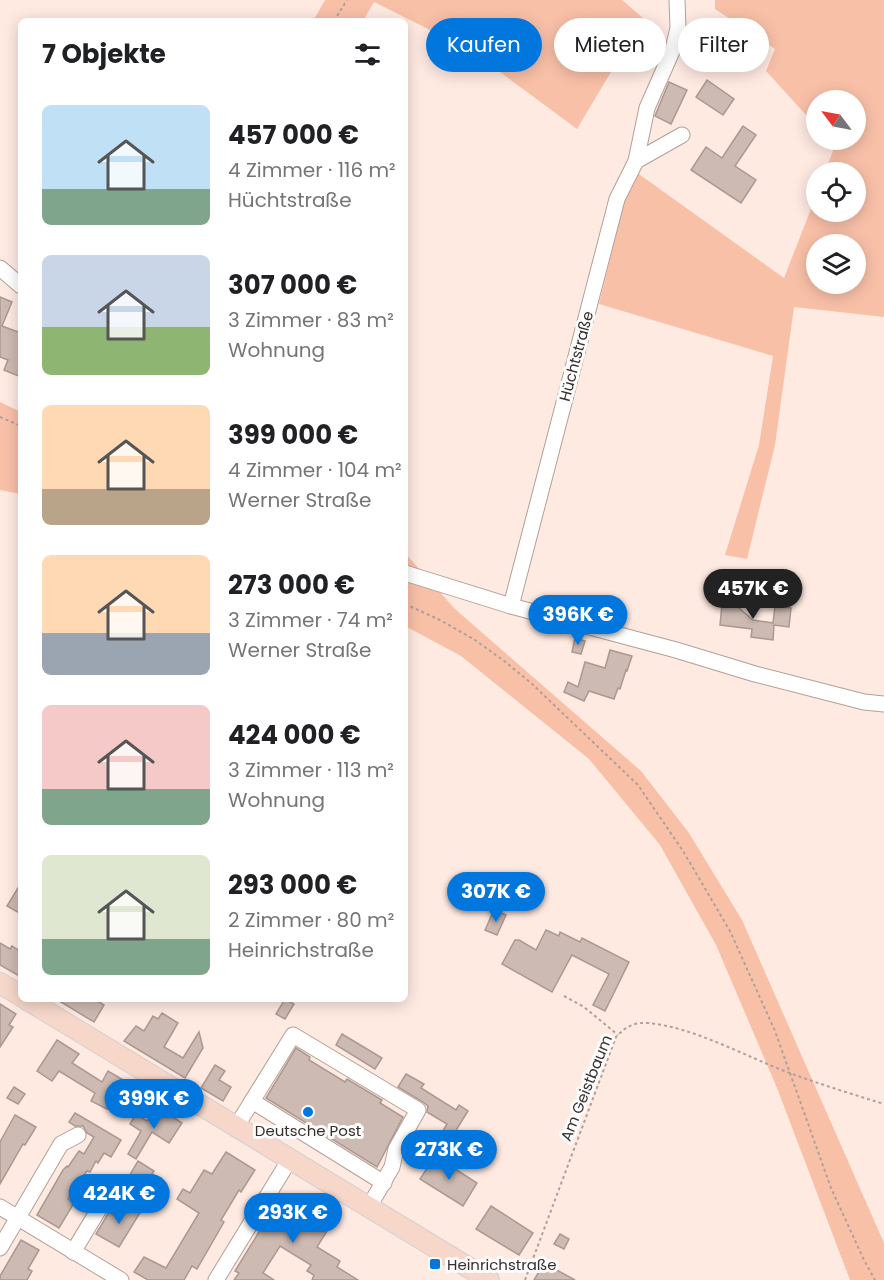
<!DOCTYPE html>
<html lang="de">
<meta charset="utf-8">
<style>
:root{--surface:#fff;--page:#f6f6f6;--text:#202124;--muted:#757577;--accent:#0177de}
body{margin:0;font-family:Poppins,sans-serif;background:var(--page);color:var(--text);height:100vh;display:flex;flex-direction:column;font-size:22px;white-space:nowrap}
*{box-sizing:border-box;margin:0}
p{font-size:20px;color:var(--muted)}
.icon{flex:none;width:33px;height:33px;fill:none;stroke:currentColor;stroke-width:2;stroke-linecap:round;stroke-linejoin:round}
.map{position:relative;flex:1;overflow:hidden}
.panel{position:absolute;left:18px;top:18px;width:390px;height:984px;display:flex;flex-direction:column;background:var(--surface);border-radius:9px;box-shadow:0 3px 15px #0003}
.panel>*{flex:none}
.top-card{position:absolute;left:426px;top:18px;width:368px;height:54px;display:flex;gap:12px}
.needle{width:39px;rotate:302deg}
.fabs{position:absolute;left:806px;top:90px;display:grid;gap:12px}
.fabs a{display:grid;place-items:center;width:60px;height:60px;border-radius:50%;background:var(--surface);box-shadow:0 3px 15px #0003;font-size:30px}
.price{position:absolute;translate:-50% -51px;padding:0 14px;border-radius:21px;background:var(--accent);color:#fff;font-size:20px;line-height:39px;filter:drop-shadow(0 2px 3px #0008)}
.price::after{content:'';position:absolute;left:50%;top:36px;width:18px;height:14px;margin-left:-9px;background:inherit;clip-path:polygon(0 0,100% 0,50% 100%)}
.price.on{background:#222;color:#fff}
ul{padding:0;list-style:none}
li{display:flex;align-items:center;gap:18px;height:150px;padding:0 24px}
li span{display:grid;place-items:center;flex:none;width:168px;height:120px;border-radius:9px;color:#555}
li>.icon{margin-inline-start:auto}
span .icon{width:72px;height:72px;fill:#fffc;stroke-width:1}
li b{font-size:26px}
h2{display:flex;justify-content:space-between;align-items:center;height:72px;padding:0 24px;font-size:26px}
.chip{padding:0 21px;border-radius:27px;background:var(--surface);box-shadow:0 3px 15px #0003;font-size:21px;line-height:54px}
.chip.on{background:var(--accent);color:#fff}
.map>svg:first-child{display:block}
.green{fill:#f9c0a8;fill-rule:evenodd}
.building{fill:#cdbab2;stroke:#ab9890;stroke-width:1.5}
.lines{fill:none;stroke-linecap:round;stroke-linejoin:round}
.minor-casing{stroke:#b2a098;stroke-width:17}
.major-casing{stroke:#d3d1d1;stroke-width:22}
.path{stroke:#afa09a;stroke-width:2;stroke-dasharray:3 3;stroke-linecap:butt}
.minor{stroke:#fff;stroke-width:15}
.major{stroke:#f6d7ca;stroke-width:20}
.poi-dot{fill:#0177de;stroke:#fcfcfc;stroke-width:2}
.labels{text-anchor:middle;dominant-baseline:central;stroke-width:6;stroke-linejoin:round;paint-order:stroke}
.street-label{font-size:15px;fill:#362f2c;stroke:#fcfcfc}
.poi-label{font-size:15px;fill:#362f2c;stroke:#fcfcfc}
</style>
<div class="map">
<svg width="884" height="1280" viewBox="0 0 884 1280">
<rect width="100%" height="100%" fill="#ffeae2"/>
<g class="green">
<path d="M 325,0 L 622,0 L 643,18 L 577,129 L 470,50 L 374,2 L 363,21 L 313,21 Z"/>
<path d="M 715,0 L 884,0 L 884,317 L 794,307 L 775,445 L 747,559 L 725,555 L 759,445 L 773,356 L 599,304 L 625,197 L 636,172 L 784,278 L 816,196 L 816,212 L 855,212 L 855,172 L 825,172 L 833,151 L 827,140 L 855,140 L 855,100 L 816,100 L 816,126 L 766,71 L 775,49 L 715,9 ZM 816,244 L 855,244 L 855,284 L 816,284 Z"/>
<path d="M 0,402 L 21,412 L 21,494 L 0,490 Z"/>
<path d="M 405,553 L 455,609 L 641,771 L 689,833 L 742,920 L 884,1243 L 884,1280 L 850,1280 L 777,1088 L 716,945 L 660,845 L 589,759 L 461,656 L 405,626 Z"/>
</g>
<g class="building">
<path d="M 707,80 L 734,99 L 723,115 L 696,97 Z"/>
<path d="M 669,82 L 687,90 L 671,124 L 655,116 Z"/>
<path d="M 743,126 L 756,135 L 735,166 L 756,180 L 741,203 L 691,170 L 706,147 L 722,158 Z"/>
<path d="M 0,297 L 12,302 L 2,326 L 21,333 L 21,377 L 4,370 L 8,360 L 0,357 Z"/>
<path d="M 723,594 L 753,620 L 773,623 L 775,606 L 791,608 L 789,627 L 774,625 L 773,640 L 751,637 L 752,629 L 720,625 Z"/>
<path d="M 575,638 L 585,641 L 581,654 L 572,652 Z"/>
<path d="M 610,650 L 632,656 L 627,671 L 626,670 L 620,689 L 618,688 L 614,699 L 589,691 L 584,701 L 564,692 L 568,682 L 578,687 L 585,662 L 605,668 Z"/>
<path d="M 21,883 L 21,914 L 7,906 Z"/>
<path d="M 494,910 L 506,915 L 497,935 L 485,930 Z"/>
<path d="M 546,930 L 559,936 L 560,932 L 580,942 L 582,938 L 629,962 L 605,1011 L 593,1005 L 609,974 L 572,955 L 552,992 L 502,964 L 515,940 L 519,940 L 536,950 Z"/>
<path d="M 0,943 L 10,949 L 12,946 L 21,952 L 21,977 L 0,965 Z"/>
<path d="M 56,999 L 94,999 L 104,1005 L 94,1022 Z"/>
<path d="M 285,999 L 294,1004 L 285,1019 L 276,1014 Z"/>
<path d="M 0,1004 L 16,1014 L 9,1025 L 13,1027 L 0,1047 Z"/>
<path d="M 162,1013 L 178,1023 L 164,1047 L 183,1058 L 199,1032 L 203,1048 L 185,1078 L 124,1041 L 136,1026 L 144,1031 L 153,1016 L 158,1019 Z"/>
<path d="M 342,1034 L 382,1058 L 375,1069 L 336,1045 Z"/>
<path d="M 57,1040 L 79,1054 L 72,1063 L 102,1082 L 108,1071 L 125,1081 L 107,1109 L 91,1101 L 95,1093 L 59,1071 L 52,1081 L 37,1071 Z"/>
<path d="M 296,1048 L 310,1057 L 309,1060 L 345,1082 L 347,1079 L 382,1100 L 380,1103 L 403,1117 L 377,1167 L 266,1098 Z"/>
<path d="M 215,1065 L 225,1071 L 219,1080 L 231,1087 L 223,1101 L 201,1088 Z"/>
<path d="M 406,1074 L 424,1084 L 421,1088 L 456,1110 L 459,1105 L 468,1111 L 442,1153 L 433,1148 L 447,1124 L 427,1112 L 428,1106 L 423,1102 L 398,1087 Z"/>
<path d="M 14,1087 L 25,1094 L 18,1104 L 7,1098 Z"/>
<path d="M 162,1110 L 182,1123 L 169,1143 L 152,1132 L 136,1159 L 128,1154 L 141,1131 L 130,1124 L 136,1114 L 147,1121 L 149,1119 L 154,1122 Z"/>
<path d="M 75,1113 L 121,1140 L 111,1157 L 104,1153 L 98,1163 L 96,1161 L 90,1172 L 87,1171 L 81,1180 L 79,1179 L 68,1199 L 74,1203 L 59,1228 L 37,1215 L 63,1170 L 67,1166 L 68,1167 L 79,1151 L 84,1154 L 94,1137 L 87,1133 L 83,1126 L 75,1126 L 69,1122 Z"/>
<path d="M 15,1115 L 36,1127 L 25,1145 L 23,1144 L 0,1184 L 0,1142 Z"/>
<path d="M 226,1152 L 255,1170 L 241,1192 L 239,1190 L 221,1220 L 224,1222 L 197,1269 L 192,1266 L 184,1280 L 148,1280 L 134,1272 L 144,1257 L 166,1268 L 199,1213 L 177,1199 L 183,1189 L 190,1193 L 204,1170 L 212,1174 Z"/>
<path d="M 435,1156 L 477,1183 L 463,1206 L 420,1179 Z"/>
<path d="M 138,1161 L 154,1171 L 144,1187 L 128,1178 Z"/>
<path d="M 303,1197 L 335,1218 L 317,1247 L 340,1261 L 337,1267 L 358,1280 L 312,1280 L 314,1275 L 307,1271 L 311,1265 L 280,1246 L 263,1273 L 274,1280 L 234,1280 L 239,1273 L 235,1271 L 275,1206 L 291,1216 Z"/>
<path d="M 127,1203 L 141,1211 L 119,1247 L 96,1234 L 109,1212 L 118,1218 Z"/>
<path d="M 491,1206 L 533,1233 L 519,1255 L 476,1229 Z"/>
<path d="M 560,1234 L 569,1239 L 564,1249 L 554,1244 Z"/>
<path d="M 21,1240 L 39,1250 L 28,1269 L 32,1271 L 27,1280 L 0,1280 L 0,1276 Z"/>
<path d="M 544,1263 L 575,1280 L 534,1280 Z"/>
</g>
<g class="lines">
<defs>
<g id="minor">
<path d="M 636,161 L 647,108 L 673,49 L 678,28 L 677,0"/>
<path d="M 0,268 L 21,286"/>
<path d="M 405,573 L 511,606 L 676,650 L 755,674 L 864,702 L 884,704"/>
<path d="M 511,606 L 617,199 L 636,161 L 682,135"/>
<path d="M 252,1101 L 384,1183"/>
<path d="M 236,1127 L 293,1035 L 418,1110 L 396,1149 L 392,1167 L 369,1207"/>
<path d="M 0,1207 L 121,1280"/>
<path d="M 0,1248 L 61,1144 L 78,1135"/>
<path d="M 73,1252 L 108,1194"/>
<path d="M 216,1280 L 290,1159"/>
</g>
<g id="major">
<path d="M 0,983 L 21,996"/>
<path d="M 26,999 L 489,1280"/>
</g>
</defs>
<use href="#minor" class="minor-casing"/>
<use href="#major" class="major-casing"/>
<g class="path">
<path d="M 334,21 L 347,0"/>
<path d="M 0,417 L 21,426"/>
<path d="M 405,604 L 440,620 L 475,640 L 503,660 L 531,683 L 638,785 L 683,851 L 730,931 L 775,1031 L 831,1188 L 864,1260 L 875,1280"/>
<path d="M 564,996 L 584,1007 L 618,1035"/>
<path d="M 525,1280 L 616,1037 C 625,1027 634,1022 648,1023 C 693,1027 745,1056 787,1072 C 819,1084 852,1094 884,1104"/>
</g>
<use href="#minor" class="minor"/>
<use href="#major" class="major"/>
</g>
<g class="poi-dot">
<circle cx="308" cy="1112" r="6"/>
<rect x="429" y="1258" width="12" height="12" rx="3"/>
</g>
<g class="labels">
<g class="street-label">
<text transform="translate(576 356) rotate(-75)">Hüchtstraße</text>
<text transform="translate(586 1088) rotate(-68)">Am Geistbaum</text>
</g>
<g class="poi-label">
<text x="308" y="1130">Deutsche Post</text>
<text x="447" y="1264" text-anchor="start">Heinrichstraße</text>
</g>
</g>
</svg>
<div class="fabs">
<a><svg class="needle" viewBox="-14 -14 28 28"><path d="M0-13l5 13h-10z" fill="#e53935"/><path d="M0 13l5-13h-10z" fill="#757577"/></svg></a>
<a><svg class="icon" aria-label="locate" viewBox="0 0 24 24"><circle cx="12" cy="12" r="6"/><path d="M12 2v4M12 18v4M2 12h4M18 12h4"/></svg></a>
<a><svg class="icon" aria-label="layers" viewBox="0 0 24 24"><path d="M12 4l9 5-9 5-9-5zM3 14l9 5 9-5"/></svg></a>
</div>
<b class="price on" style="left:753px;top:620px">457K €</b>
<b class="price" style="left:578px;top:646px">396K €</b>
<b class="price" style="left:496px;top:923px">307K €</b>
<b class="price" style="left:154px;top:1130px">399K €</b>
<b class="price" style="left:449px;top:1181px">273K €</b>
<b class="price" style="left:119px;top:1225px">424K €</b>
<b class="price" style="left:293px;top:1244px">293K €</b>
<div class="top-card">
<a class="chip on">Kaufen</a>
<a class="chip">Mieten</a>
<a class="chip">Filter</a>
</div>
<section class="panel">
<h2>7 Objekte<svg class="icon" aria-label="filters" viewBox="0 0 24 24"><path d="M4 7h16M4 17h16"/><circle cx="9" cy="7" r="2"/><circle cx="15" cy="17" r="2"/></svg></h2>
<ul>
<li><span style="background:linear-gradient(#bfe0f5 70%,#7fa58c 0)"><svg class="icon" aria-label="home" viewBox="0 0 24 24"><path d="M3 11l9-7 9 7M6 9v11h12V9"/></svg></span><div><b>457 000 €</b><p>4 Zimmer · 116 m²</p><p>Hüchtstraße</p></div></li>
<li><span style="background:linear-gradient(#c9d6e8 60%,#8fb573 0)"><svg class="icon" aria-label="home" viewBox="0 0 24 24"><path d="M3 11l9-7 9 7M6 9v11h12V9"/></svg></span><div><b>307 000 €</b><p>3 Zimmer · 83 m²</p><p>Wohnung</p></div></li>
<li><span style="background:linear-gradient(#ffd9b3 70%,#b9a48a 0)"><svg class="icon" aria-label="home" viewBox="0 0 24 24"><path d="M3 11l9-7 9 7M6 9v11h12V9"/></svg></span><div><b>399 000 €</b><p>4 Zimmer · 104 m²</p><p>Werner Straße</p></div></li>
<li><span style="background:linear-gradient(#ffd9b3 65%,#9aa5b1 0)"><svg class="icon" aria-label="home" viewBox="0 0 24 24"><path d="M3 11l9-7 9 7M6 9v11h12V9"/></svg></span><div><b>273 000 €</b><p>3 Zimmer · 74 m²</p><p>Werner Straße</p></div></li>
<li><span style="background:linear-gradient(#f6c9c9 70%,#7fa58c 0)"><svg class="icon" aria-label="home" viewBox="0 0 24 24"><path d="M3 11l9-7 9 7M6 9v11h12V9"/></svg></span><div><b>424 000 €</b><p>3 Zimmer · 113 m²</p><p>Wohnung</p></div></li>
<li><span style="background:linear-gradient(#dfe7d0 70%,#7fa58c 0)"><svg class="icon" aria-label="home" viewBox="0 0 24 24"><path d="M3 11l9-7 9 7M6 9v11h12V9"/></svg></span><div><b>293 000 €</b><p>2 Zimmer · 80 m²</p><p>Heinrichstraße</p></div></li>
</ul>
</section>
</div>
